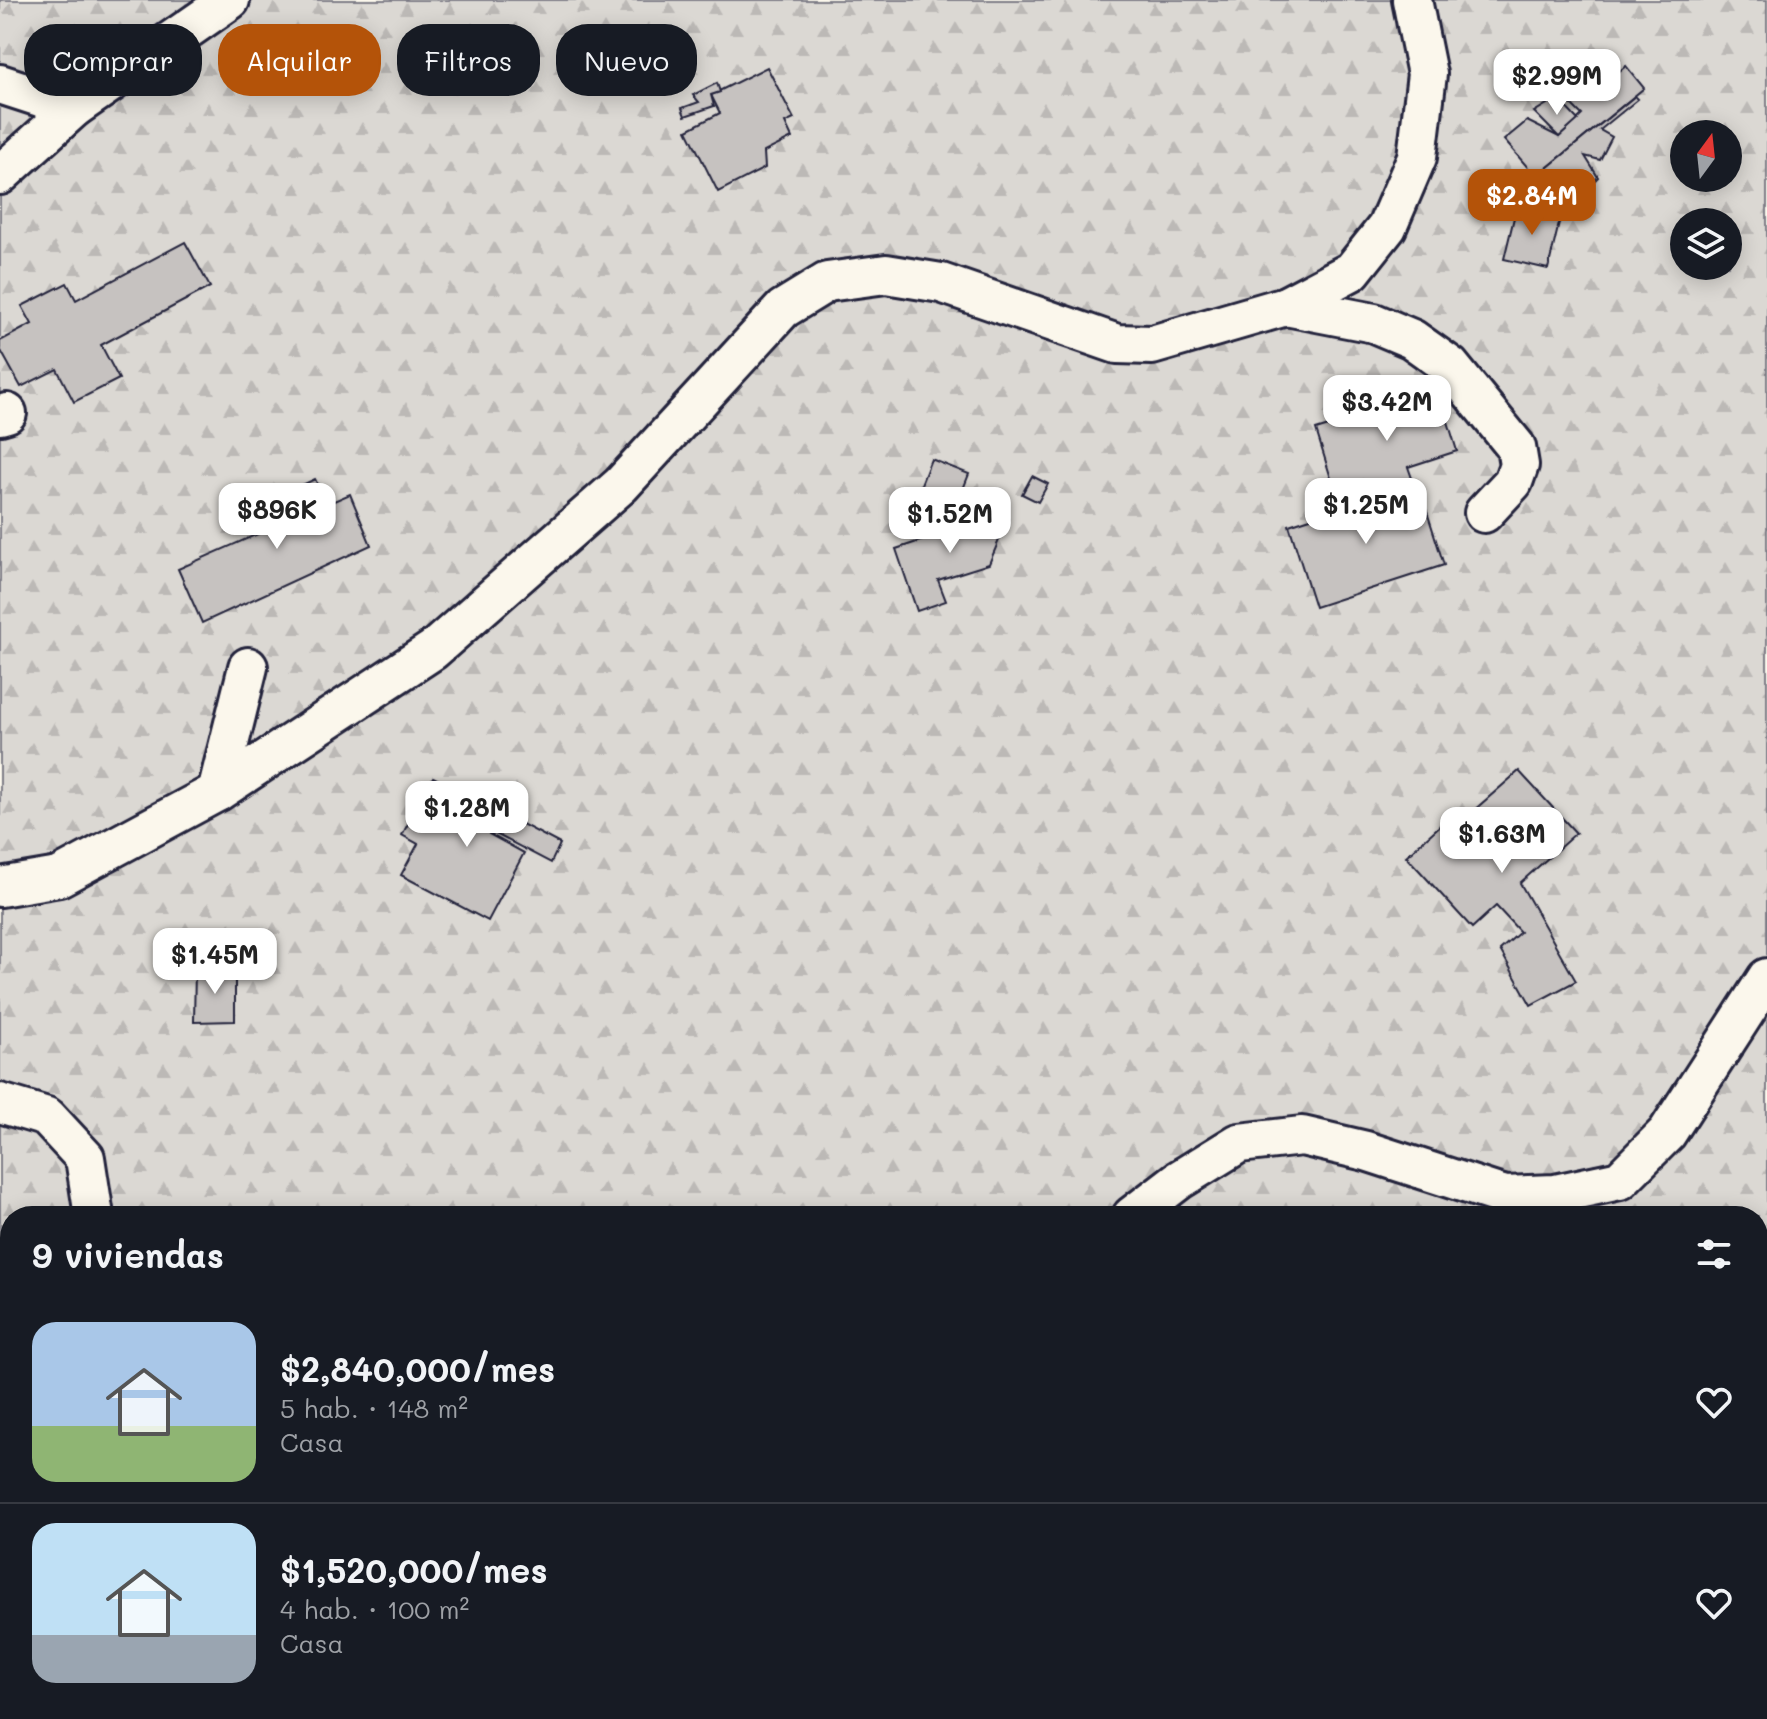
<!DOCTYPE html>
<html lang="es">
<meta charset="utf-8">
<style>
:root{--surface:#171b24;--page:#20242c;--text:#f1f3f6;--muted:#9ea1a6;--line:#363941;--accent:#b45309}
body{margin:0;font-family:Mali,sans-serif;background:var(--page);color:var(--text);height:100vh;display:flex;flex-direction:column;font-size:30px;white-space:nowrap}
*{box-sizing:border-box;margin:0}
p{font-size:26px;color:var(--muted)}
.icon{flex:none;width:44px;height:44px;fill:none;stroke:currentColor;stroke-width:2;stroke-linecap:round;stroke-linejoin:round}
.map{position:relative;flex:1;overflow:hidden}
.panel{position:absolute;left:0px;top:1206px;width:1768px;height:514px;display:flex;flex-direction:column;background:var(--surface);border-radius:32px 32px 0 0;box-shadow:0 4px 20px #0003}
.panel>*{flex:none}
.hud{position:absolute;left:24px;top:24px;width:800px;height:72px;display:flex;gap:16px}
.needle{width:52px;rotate:15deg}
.tools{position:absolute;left:1670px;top:120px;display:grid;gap:16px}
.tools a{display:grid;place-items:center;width:72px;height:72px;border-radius:50%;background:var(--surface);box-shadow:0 4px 20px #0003;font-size:40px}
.price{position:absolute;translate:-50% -68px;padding:0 18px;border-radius:16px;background:#fff;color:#222;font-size:26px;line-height:52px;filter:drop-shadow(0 2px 4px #0008)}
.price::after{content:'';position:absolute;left:50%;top:48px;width:24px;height:18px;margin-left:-12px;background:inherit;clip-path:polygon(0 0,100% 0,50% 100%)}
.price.current{background:var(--accent);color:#fff}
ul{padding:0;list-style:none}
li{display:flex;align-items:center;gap:24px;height:200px;padding:0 32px}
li+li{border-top:2px solid var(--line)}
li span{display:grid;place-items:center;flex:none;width:224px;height:160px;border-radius:24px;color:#555}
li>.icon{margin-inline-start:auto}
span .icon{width:96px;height:96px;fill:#fffc;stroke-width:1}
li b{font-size:34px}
h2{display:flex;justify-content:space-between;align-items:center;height:96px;padding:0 32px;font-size:34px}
.chip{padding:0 28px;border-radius:32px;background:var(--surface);box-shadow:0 4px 20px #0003;font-size:28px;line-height:72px}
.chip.current{background:var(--accent);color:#fff}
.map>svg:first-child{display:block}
.forest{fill:url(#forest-firs);stroke:#7e7d87;stroke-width:2;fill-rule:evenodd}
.building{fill:#c6c2c0;stroke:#22223b;stroke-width:2}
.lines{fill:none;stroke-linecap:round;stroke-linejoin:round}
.minor-casing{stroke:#22223b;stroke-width:44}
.minor{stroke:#fbf7ec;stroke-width:38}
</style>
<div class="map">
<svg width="1767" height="1719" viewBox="0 0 1767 1719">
<defs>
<pattern id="forest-firs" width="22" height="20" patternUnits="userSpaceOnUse" patternTransform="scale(2)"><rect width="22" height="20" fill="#dbd8d3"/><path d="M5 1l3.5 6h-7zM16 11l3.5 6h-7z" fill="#bcb9b6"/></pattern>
</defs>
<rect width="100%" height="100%" fill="#fbf7ec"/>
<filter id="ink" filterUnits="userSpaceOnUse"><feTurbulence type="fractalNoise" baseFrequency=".0125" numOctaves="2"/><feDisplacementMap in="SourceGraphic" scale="16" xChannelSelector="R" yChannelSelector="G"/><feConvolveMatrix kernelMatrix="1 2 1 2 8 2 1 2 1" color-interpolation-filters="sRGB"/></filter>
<g filter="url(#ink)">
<path class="forest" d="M 0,0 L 1767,0 L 1767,1719 L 0,1719 ZM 1684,134 L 1728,134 L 1728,178 L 1684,178 ZM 1684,222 L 1728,222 L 1728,266 L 1684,266 ZM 10,1216 L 1758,1216 L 1758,1710 L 10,1710 Z"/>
<g class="building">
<path d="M 1626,66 L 1644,88 L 1536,177 L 1504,140 L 1527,121 L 1559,137 L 1582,115 L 1566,99 L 1590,76 L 1605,82 Z"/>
<path d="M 767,67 L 794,119 L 785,123 L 792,138 L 764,152 L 765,168 L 718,192 L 687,130 L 720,113 L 711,95 Z"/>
<path d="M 717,83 L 720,92 L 711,95 L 714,106 L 685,116 L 682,108 L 699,102 L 693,95 Z"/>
<path d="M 1635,96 L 1638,99 L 1600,130 L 1612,137 L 1600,160 L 1585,156 L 1598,177 L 1563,213 L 1541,193 L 1525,194 L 1536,177 Z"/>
<path d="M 1557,98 L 1578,120 L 1559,137 L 1534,112 Z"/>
<path d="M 1517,205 L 1561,215 L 1548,269 L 1504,259 Z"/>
<path d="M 185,242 L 210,287 L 101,345 L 119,379 L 74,402 L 57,369 L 21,387 L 0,349 L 0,341 L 32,324 L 22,306 L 67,283 L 76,300 Z"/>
<path d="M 1439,392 L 1457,451 L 1408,467 L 1413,481 L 1381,491 L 1378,482 L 1364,486 L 1362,480 L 1334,488 L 1316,430 Z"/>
<path d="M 931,459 L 969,474 L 958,502 L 920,487 Z"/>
<path d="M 1032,476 L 1048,484 L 1038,502 L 1022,494 Z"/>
<path d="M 315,479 L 327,504 L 350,494 L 371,545 L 202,623 L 178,569 L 269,529 L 259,505 Z"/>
<path d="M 1420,490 L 1444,565 L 1315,607 L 1289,525 L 1384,494 L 1386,501 Z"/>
<path d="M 926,493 L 954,503 L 951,523 L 913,530 Z"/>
<path d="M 971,503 L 1008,519 L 989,564 L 938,580 L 946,601 L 917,611 L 896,549 L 962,527 Z"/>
<path d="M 1519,771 L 1576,833 L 1520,883 L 1576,981 L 1531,1005 L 1500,950 L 1520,932 L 1496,906 L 1472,928 L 1406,856 L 1453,814 L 1465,818 Z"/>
<path d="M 433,777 L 560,844 L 551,863 L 490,831 L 489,834 L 524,853 L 488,921 L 401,875 L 418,844 L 402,835 Z"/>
<path d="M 195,970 L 235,970 L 235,1021 L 194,1022 Z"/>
</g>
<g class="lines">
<defs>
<g id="minor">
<path d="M 0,84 L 74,108"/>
<path d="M 0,175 L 74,108 L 230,0"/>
<path d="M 1286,306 L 1374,323 L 1412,339 L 1450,366 L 1516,447 L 1519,465 L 1513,482 L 1484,513"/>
<path d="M 0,415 L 7,413"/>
<path d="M 217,792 L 248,667"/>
<path d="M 0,887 L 59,877 L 217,792 L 433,650 L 621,485 L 783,309 L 827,282 L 886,274 L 941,283 L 1117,344 L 1152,345 L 1286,306 L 1352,271 L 1387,227 L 1417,157 L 1427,74 L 1412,0"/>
<path d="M 0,1103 L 47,1117 L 85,1158 L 94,1216"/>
<path d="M 1132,1216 L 1179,1180 L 1239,1143 L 1302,1136 L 1366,1151 L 1505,1196 L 1555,1194 L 1620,1180 L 1667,1133 L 1767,978"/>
<path d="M 0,1710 L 44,1719"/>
<path d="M 955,1719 L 958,1710"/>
</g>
</defs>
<use href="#minor" class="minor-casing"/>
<use href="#minor" class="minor"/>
</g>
</g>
</svg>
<div class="tools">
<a><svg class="needle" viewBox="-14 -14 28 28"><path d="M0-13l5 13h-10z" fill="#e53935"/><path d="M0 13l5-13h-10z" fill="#9ea1a6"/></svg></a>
<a><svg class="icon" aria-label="layers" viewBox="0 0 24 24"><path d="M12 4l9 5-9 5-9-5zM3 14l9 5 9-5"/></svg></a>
</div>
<b class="price" style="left:1557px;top:117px">$2.99M</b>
<b class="price current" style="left:1532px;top:237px">$2.84M</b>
<b class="price" style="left:1387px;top:443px">$3.42M</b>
<b class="price" style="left:1366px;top:546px">$1.25M</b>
<b class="price" style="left:277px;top:551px">$896K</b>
<b class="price" style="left:950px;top:555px">$1.52M</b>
<b class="price" style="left:467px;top:849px">$1.28M</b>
<b class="price" style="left:1502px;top:875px">$1.63M</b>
<b class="price" style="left:215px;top:996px">$1.45M</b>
<div class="hud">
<a class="chip">Comprar</a>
<a class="chip current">Alquilar</a>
<a class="chip">Filtros</a>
<a class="chip">Nuevo</a>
</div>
<section class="panel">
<h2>9 viviendas<svg class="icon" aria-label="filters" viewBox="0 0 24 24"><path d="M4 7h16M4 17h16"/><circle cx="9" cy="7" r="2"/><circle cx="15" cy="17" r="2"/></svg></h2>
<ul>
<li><span style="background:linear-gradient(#a9c7e8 65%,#8fb573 0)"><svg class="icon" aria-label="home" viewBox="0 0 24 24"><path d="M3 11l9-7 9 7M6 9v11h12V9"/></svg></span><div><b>$2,840,000/mes</b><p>5 hab. · 148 m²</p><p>Casa</p></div><svg class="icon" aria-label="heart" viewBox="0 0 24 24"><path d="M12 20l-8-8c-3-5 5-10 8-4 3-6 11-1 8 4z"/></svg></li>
<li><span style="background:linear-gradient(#bfe0f5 70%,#9aa5b1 0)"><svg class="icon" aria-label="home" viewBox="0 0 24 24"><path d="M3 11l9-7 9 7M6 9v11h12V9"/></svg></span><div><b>$1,520,000/mes</b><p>4 hab. · 100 m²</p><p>Casa</p></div><svg class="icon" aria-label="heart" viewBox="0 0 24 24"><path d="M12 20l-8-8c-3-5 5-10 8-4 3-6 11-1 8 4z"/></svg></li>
</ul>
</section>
</div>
